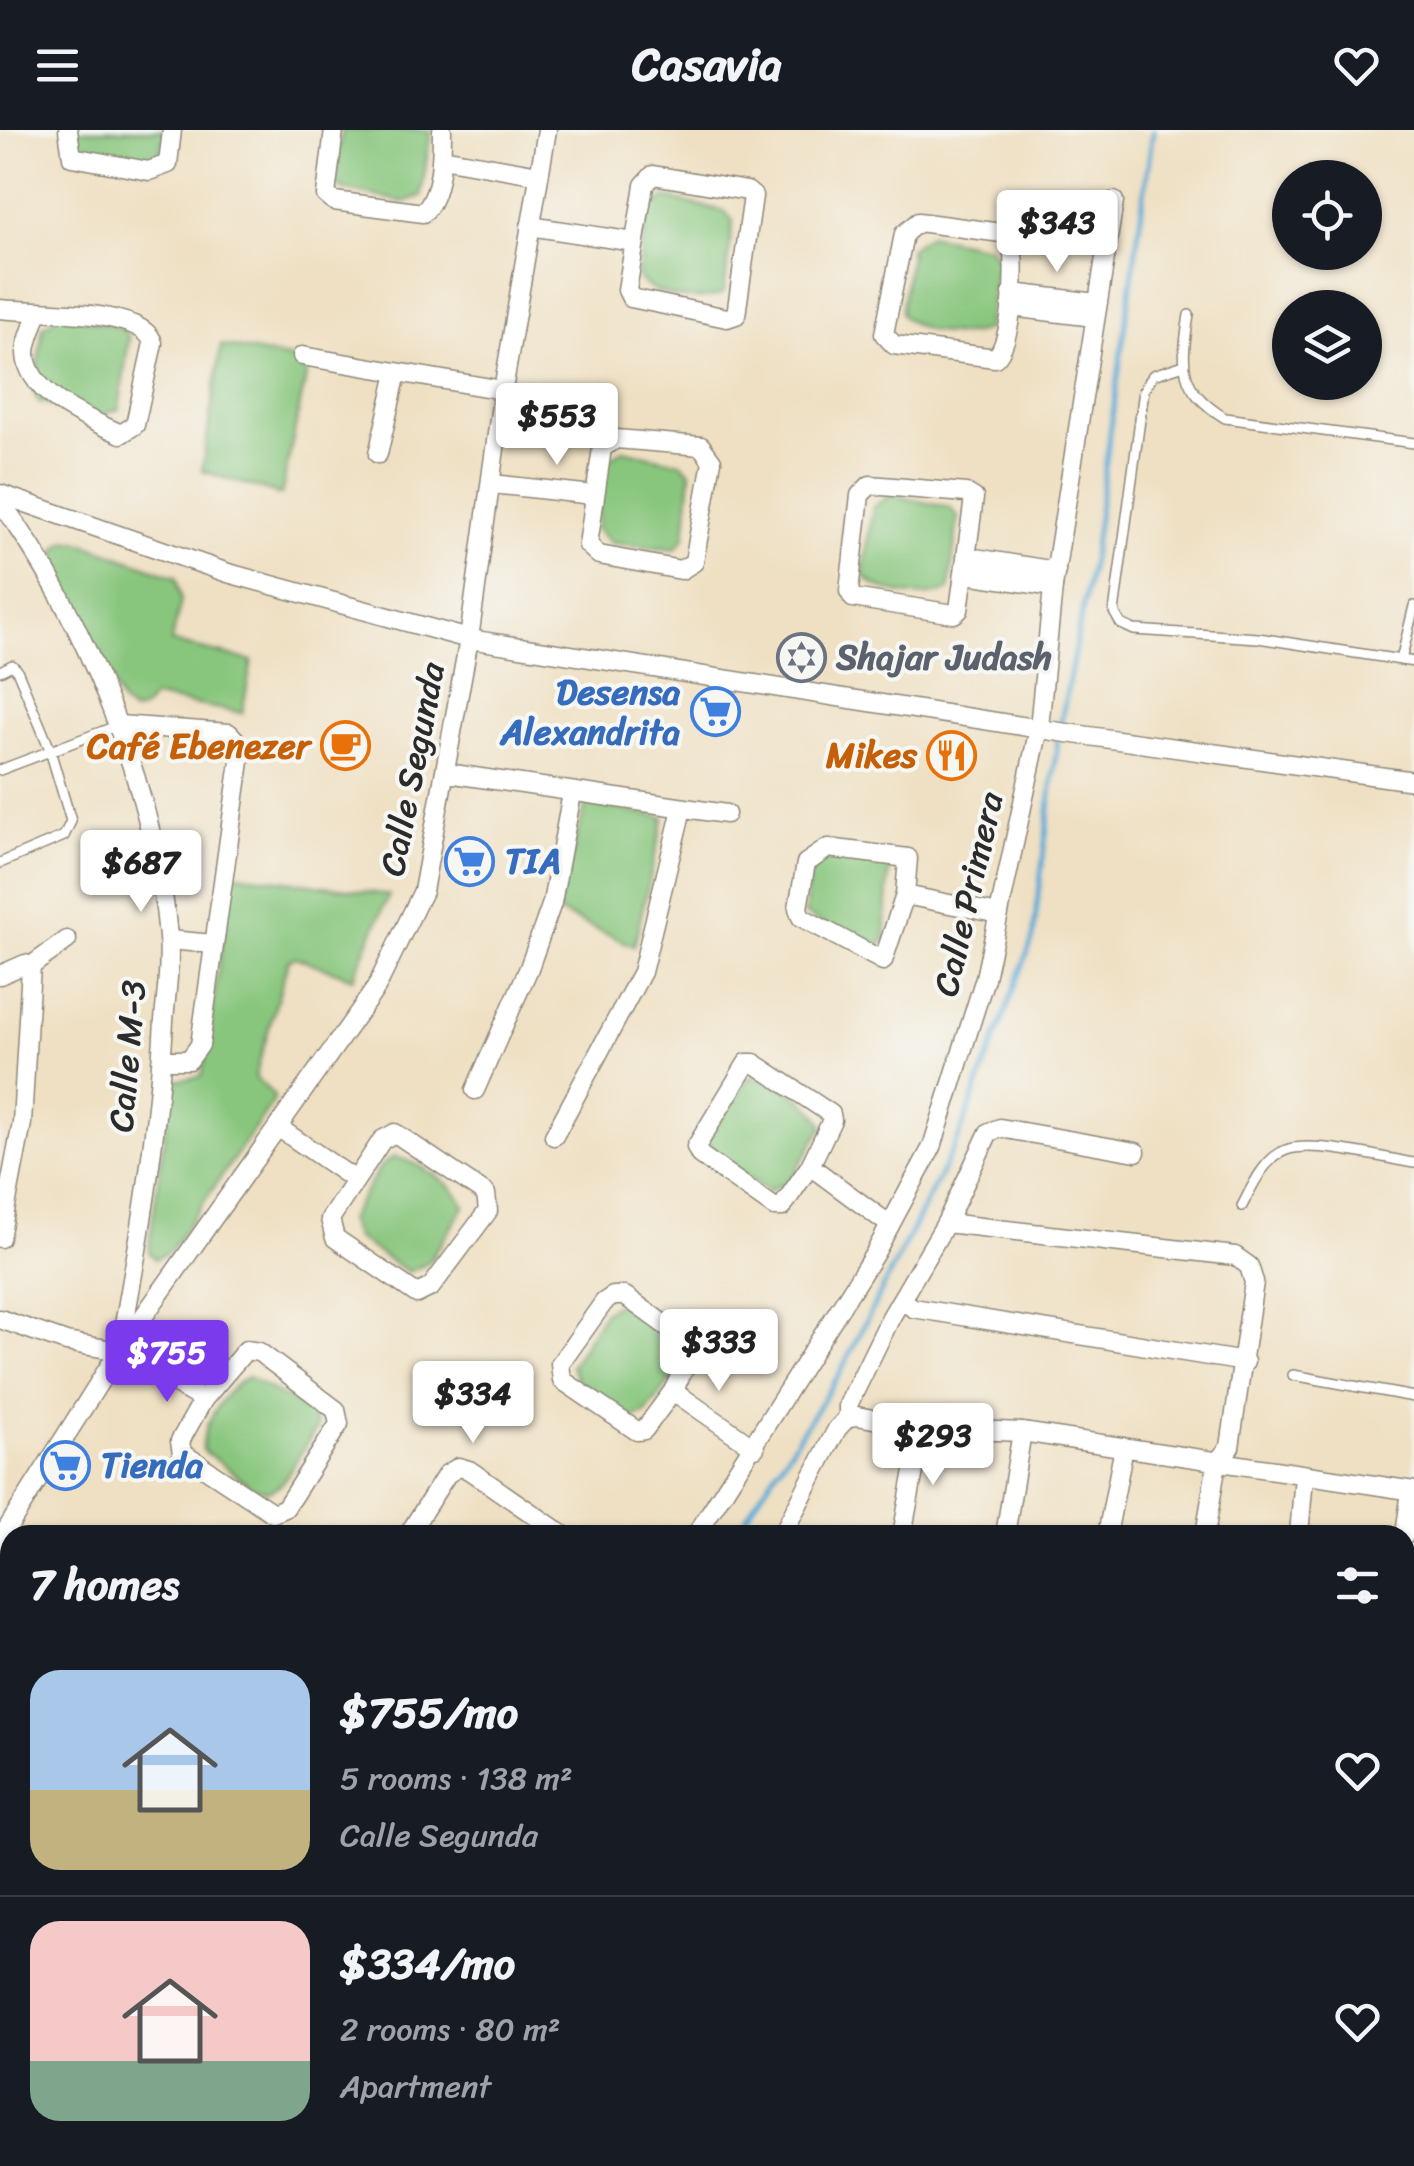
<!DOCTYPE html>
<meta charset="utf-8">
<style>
:root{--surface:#171b24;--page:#242831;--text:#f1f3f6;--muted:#9ea1a6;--line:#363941;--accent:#7c3aed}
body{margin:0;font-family:Sriracha,sans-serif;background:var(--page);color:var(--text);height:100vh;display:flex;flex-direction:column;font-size:38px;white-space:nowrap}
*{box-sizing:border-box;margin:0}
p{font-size:32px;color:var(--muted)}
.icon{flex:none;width:55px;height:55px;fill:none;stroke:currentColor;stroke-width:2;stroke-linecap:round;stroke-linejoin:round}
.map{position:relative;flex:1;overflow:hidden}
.details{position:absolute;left:0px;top:1395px;width:1415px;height:642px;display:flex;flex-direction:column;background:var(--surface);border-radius:30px 30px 0 0;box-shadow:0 2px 8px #0004}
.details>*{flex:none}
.fabs{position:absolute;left:1272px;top:30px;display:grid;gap:20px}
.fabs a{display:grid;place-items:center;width:110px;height:110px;border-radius:50%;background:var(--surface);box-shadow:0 2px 8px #0004;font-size:50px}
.price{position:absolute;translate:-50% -85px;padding:0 22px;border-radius:10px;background:#fff;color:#222;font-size:32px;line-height:65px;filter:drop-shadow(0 2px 5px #0008)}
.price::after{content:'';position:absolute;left:50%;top:60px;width:30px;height:22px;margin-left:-15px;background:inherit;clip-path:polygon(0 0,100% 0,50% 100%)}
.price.on{background:var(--accent);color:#fff}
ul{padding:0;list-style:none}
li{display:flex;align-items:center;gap:30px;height:250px;padding:0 30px}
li+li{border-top:2px solid var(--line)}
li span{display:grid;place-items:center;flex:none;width:280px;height:200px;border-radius:30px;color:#555}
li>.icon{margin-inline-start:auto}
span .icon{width:120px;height:120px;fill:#fffc;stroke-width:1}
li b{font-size:42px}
h2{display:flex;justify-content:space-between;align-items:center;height:120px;padding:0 30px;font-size:42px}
header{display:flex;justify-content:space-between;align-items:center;height:130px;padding:0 30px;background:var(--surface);font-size:45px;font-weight:700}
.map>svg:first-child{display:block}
.green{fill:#88c67d;stroke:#5a7854;stroke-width:2.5}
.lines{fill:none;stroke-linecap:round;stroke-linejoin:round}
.stream{stroke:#5caad5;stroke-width:5}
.lane-casing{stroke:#8d8677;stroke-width:12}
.street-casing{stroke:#8d8677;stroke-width:21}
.primary-casing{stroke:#8d8677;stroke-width:31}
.lane{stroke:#fff;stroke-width:9}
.street{stroke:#fff;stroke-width:18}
.primary{stroke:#fff;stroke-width:28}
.labels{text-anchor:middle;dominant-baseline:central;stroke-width:8;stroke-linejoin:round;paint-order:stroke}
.worship-label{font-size:35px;font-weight:bold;fill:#5b616d;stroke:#f6f6f2;text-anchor:start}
.shop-label{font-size:35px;font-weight:bold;fill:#366cbe;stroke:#f6f6f2;text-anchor:start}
.food-label{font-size:35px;font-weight:bold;fill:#c56008;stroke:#f6f6f2;text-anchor:end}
.street-label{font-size:35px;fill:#2b2b2b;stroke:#f6f6f2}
</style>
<header><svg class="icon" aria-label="menu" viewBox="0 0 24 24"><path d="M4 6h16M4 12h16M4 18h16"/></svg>Casavia<svg class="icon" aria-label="heart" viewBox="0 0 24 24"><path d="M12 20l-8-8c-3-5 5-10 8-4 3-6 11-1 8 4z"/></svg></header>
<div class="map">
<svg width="1414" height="2036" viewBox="0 0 1414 2036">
<rect width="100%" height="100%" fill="#f6f6f2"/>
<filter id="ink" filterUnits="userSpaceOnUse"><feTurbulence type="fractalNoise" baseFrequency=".01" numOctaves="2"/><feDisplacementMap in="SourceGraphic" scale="20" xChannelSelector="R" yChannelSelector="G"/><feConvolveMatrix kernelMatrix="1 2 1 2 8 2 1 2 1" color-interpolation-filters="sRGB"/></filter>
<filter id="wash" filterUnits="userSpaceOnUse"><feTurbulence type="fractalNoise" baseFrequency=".0048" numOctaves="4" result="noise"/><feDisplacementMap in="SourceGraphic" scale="40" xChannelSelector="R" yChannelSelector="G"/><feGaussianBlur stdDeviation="2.25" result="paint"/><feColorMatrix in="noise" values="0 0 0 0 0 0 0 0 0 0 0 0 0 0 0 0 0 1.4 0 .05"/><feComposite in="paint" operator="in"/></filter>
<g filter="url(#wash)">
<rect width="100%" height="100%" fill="#efe0c3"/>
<g class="green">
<path d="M 75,0 L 165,0 L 159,27 L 142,33 L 79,20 Z"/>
<path d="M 342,0 L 431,0 L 421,66 L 404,72 L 341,59 L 335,50 Z"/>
<path d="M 665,68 L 724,81 L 733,91 L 724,163 C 702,174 651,168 638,147 L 647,81 Z"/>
<path d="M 929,105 L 988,117 L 997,127 L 987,199 C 966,210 915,204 901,183 L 911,117 Z"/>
<path d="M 61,184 L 120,197 L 129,207 L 119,279 L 102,285 L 39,272 L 34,263 L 43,197 Z"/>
<path d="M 221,215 L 309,232 L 281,365 L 202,341 Z"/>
<path d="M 623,320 L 682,333 L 691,343 L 685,407 L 675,419 L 611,413 L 596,399 L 605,332 Z"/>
<path d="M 891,365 L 950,378 L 958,387 L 949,460 C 928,471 877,465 863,444 L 873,377 Z"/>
<path d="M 77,411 L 176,447 L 181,471 L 171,512 L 252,531 L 242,583 L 153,567 L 142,580 L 132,582 L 122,574 L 55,431 L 56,420 L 64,412 Z"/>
<path d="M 586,674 L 664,687 L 634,816 L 556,781 Z"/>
<path d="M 822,727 L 889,735 L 885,810 L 873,821 L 805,784 L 809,745 Z"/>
<path d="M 237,744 L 389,765 L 353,848 L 295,827 L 288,831 L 255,947 L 274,966 L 273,972 L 169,1122 L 155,1129 L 149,1122 L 150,1109 L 172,951 L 202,946 L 232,746 Z"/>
<path d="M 754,946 C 776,950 818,975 823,997 L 788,1053 L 768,1061 L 716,1028 L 707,1010 L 747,949 Z"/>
<path d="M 394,1027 C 416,1031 458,1055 464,1077 L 428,1133 L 408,1142 L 356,1108 L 348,1090 L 381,1036 Z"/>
<path d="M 618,1173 L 628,1175 L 685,1215 L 686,1230 L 645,1284 L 631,1288 L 579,1254 L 571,1236 L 604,1182 Z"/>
<path d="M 248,1247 L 312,1283 L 317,1297 L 282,1353 L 269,1361 L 254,1358 L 203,1320 C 200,1297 227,1256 248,1247 Z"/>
<path d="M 0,1719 L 10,1726 L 10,1776 L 0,1790 Z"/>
</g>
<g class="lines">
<g class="stream">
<path d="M 1060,597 L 1092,430 L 1153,0"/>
<path d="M 734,1405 L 839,1245 L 959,1007 L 1033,808 L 1058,608"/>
<path d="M 321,2036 L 327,2028"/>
</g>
</g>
</g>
<g filter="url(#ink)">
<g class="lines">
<defs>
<g id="lane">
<path d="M 1189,185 C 1181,236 1178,259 1225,288 L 1414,313"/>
<path d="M 1181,236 L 1153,245 L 1144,260 L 1114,482 L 1121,494 L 1134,500 L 1258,508 L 1414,532"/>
<path d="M 1401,530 L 1414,476"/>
<path d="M 0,541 L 12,535 L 17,540 L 49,617 L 71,691 L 64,706 L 0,733"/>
<path d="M 0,640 L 119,595"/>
<path d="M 1242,1076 C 1252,1057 1264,1028 1286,1020 C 1314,1010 1383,1028 1414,1033"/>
<path d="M 1293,1245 L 1414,1267"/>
<path d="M 1225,2028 L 1239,2036"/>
</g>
<g id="street">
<path d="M 68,0 L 72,27 L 149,41 L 168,34 L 172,0"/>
<path d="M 334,0 L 326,65 L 334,71 L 423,83 C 442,65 442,25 442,0"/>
<path d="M 442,28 L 539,45"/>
<path d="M 653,45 L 747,61 L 753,66 L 736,185 L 727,188 L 631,168 L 627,160 L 644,55 Z"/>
<path d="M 918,92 L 1002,103 L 1011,111 C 1017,134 1013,213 995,228 L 894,215 L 884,204 L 904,104 Z"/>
<path d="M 530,96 L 634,112"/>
<path d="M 1012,163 L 1097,173"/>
<path d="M 1011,177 L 1094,187"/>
<path d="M 0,179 C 34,183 144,178 153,213 L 135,295 L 121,304 C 89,289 27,265 26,223 C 26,211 34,195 37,184"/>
<path d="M 302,226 L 503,260"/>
<path d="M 616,309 L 701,316 L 712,331 L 694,432 L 681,440 L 599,425 L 588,415 L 602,318 Z"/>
<path d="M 378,324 L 397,243"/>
<path d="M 492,354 L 593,365"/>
<path d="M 870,355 L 966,363 L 974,368 L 959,480 L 954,484 L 853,468 L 849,461 L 860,365 Z"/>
<path d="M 0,364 L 228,443 L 469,509 L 1060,602 L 1414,651"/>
<path d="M 0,371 C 85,486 156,664 168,807 C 171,834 166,864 164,891 C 158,1000 140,1109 120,1216"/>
<path d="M 969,427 L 1056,441"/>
<path d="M 967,444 L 1053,457"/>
<path d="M 119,595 L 229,603 L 242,617 L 200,915 L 189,930 L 162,930"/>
<path d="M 447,643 L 726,684"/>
<path d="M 828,718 L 908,728 L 905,765 L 883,831 L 801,787 L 798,778 L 806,733 Z"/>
<path d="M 905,765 L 999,784"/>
<path d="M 169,810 L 214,814"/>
<path d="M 0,845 L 25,834 L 31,836 L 67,810"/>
<path d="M 747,933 L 754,933 L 831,984 L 832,990 L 810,1036 L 782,1077 L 774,1077 L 700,1025 L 696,1017 Z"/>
<path d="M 475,960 L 529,838 L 552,773 L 572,663"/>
<path d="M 279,998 L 355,1050"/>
<path d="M 395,1003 L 486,1064 L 488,1081 L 431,1157 L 417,1164 L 335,1108 L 330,1089 L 382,1010 Z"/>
<path d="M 554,1006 L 642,842 L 682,679"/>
<path d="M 810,1036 L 890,1095"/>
<path d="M 946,1093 L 1235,1126 L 1249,1136 L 1254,1152 L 1230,1317 L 1217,1332 L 1205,1405"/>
<path d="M 0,1108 L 22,993 L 31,836"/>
<path d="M 613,1166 L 625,1166 L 695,1217 L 673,1261 L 644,1300 L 637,1301 L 562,1250 L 560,1234 L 604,1172 Z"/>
<path d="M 904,1171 L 913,1178 L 1245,1232"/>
<path d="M 0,1189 L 66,1212 L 119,1221 L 203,1270"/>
<path d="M 246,1220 L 259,1222 L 336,1280 L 339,1294 L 285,1378 L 273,1383 L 182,1323 L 180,1311 L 203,1270 Z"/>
<path d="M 673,1261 L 755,1318"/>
<path d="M 848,1287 L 848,1275 L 891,1187 L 946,1093 L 989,1002 L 1000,998 L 1136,1022"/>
<path d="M 408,1405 L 447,1344 L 459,1337 L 469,1340 L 563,1405"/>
<path d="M 696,1405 L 875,1123 L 932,1017 L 985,848 L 1039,598 L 1053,457 L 1114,71"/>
<path d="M 782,1405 L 837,1299 L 848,1287 L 857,1286 L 922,1298 L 1022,1302 L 1414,1361"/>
<path d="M 902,1405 L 922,1298"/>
<path d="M 1005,1405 L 1022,1302"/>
<path d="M 1107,1405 L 1124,1317"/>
<path d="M 1299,1405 L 1304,1346"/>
<path d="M 1405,1405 L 1411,1361"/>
<path d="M 0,1410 L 119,1221 L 376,858 L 423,761 L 469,509 L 503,260 L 547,0"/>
<path d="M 0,1455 L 10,1463"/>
<path d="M 1405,1576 L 1414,1577"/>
<path d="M 0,1716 L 10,1722"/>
<path d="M 1405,1802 L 1414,1808"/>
<path d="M 0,1805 L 10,1792"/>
<path d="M 0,1964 L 10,1971"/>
<path d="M 96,2028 L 109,2036"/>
<path d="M 495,2028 L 508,2036"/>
<path d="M 684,2028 L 696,2036"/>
<path d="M 786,2028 L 799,2036"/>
<path d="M 966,2028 L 978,2036"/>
<path d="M 1154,2028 L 1166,2036"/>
<path d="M 1349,2028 L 1362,2036"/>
<path d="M 274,2036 L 280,2028"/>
<path d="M 656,2036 L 662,2028"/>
</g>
<g id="primary">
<path d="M 1405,1983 L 1414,1967"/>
<path d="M 1383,2028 L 1388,2036"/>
</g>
</defs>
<use href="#lane" class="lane-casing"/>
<use href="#street" class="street-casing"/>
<use href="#primary" class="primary-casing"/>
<use href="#lane" class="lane"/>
<use href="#street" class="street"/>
<use href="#primary" class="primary"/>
</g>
</g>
<defs>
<symbol id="synagogue-ring" viewBox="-11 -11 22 22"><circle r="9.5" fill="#f6f6f2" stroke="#6b7280" stroke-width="1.5"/><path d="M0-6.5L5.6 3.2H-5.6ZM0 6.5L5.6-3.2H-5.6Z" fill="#6b7280"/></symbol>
<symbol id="supermarket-ring" viewBox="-11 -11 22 22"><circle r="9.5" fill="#f6f6f2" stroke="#3f7fe0" stroke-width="1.5"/><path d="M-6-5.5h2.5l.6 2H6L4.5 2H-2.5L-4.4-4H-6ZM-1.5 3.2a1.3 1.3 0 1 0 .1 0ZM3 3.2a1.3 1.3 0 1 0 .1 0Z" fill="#3f7fe0"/></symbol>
<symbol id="cafe-ring" viewBox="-11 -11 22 22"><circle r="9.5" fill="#f6f6f2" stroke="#e8710a" stroke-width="1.5"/><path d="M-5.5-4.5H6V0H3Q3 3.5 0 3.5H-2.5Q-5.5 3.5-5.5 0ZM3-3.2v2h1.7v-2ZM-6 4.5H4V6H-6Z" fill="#e8710a"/></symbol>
<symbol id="restaurant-ring" viewBox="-11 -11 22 22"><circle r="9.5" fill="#f6f6f2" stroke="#e8710a" stroke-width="1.5"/><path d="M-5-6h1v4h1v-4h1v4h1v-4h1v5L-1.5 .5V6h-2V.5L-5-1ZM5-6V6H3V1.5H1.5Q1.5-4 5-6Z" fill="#e8710a"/></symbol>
</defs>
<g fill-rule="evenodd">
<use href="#synagogue-ring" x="774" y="500" width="55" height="55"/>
<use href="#supermarket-ring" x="688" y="554" width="55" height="55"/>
<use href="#cafe-ring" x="318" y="588" width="55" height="55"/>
<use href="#restaurant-ring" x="924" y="598" width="55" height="55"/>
<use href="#supermarket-ring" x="442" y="704" width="55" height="55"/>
<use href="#supermarket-ring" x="38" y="1308" width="55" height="55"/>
</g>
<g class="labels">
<g class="worship-label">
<text x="836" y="527">Shajar Judash</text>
</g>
<g class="shop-label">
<text x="680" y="562" text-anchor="end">Desensa<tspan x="680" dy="40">Alexandrita</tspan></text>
<text x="505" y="731">TIA</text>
<text x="101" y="1335">Tienda</text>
</g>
<g class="food-label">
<text x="310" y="616">Café Ebenezer</text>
<text x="917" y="625">Mikes</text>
</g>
<g class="street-label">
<text transform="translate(412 639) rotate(-79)">Calle Segunda</text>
<text transform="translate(968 764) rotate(-77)">Calle Primera</text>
<text transform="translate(127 926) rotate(-85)">Calle M-3</text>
</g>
</g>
</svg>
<div class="fabs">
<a><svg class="icon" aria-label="locate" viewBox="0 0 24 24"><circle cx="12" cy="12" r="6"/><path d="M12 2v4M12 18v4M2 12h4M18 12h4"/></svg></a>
<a><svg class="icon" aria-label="layers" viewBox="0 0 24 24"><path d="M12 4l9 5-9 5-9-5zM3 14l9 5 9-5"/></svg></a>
</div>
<b class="price" style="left:1057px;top:145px">$343</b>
<b class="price" style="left:557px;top:338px">$553</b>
<b class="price" style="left:141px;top:785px">$687</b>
<b class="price" style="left:719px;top:1264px">$333</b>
<b class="price on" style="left:167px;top:1275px">$755</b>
<b class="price" style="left:473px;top:1316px">$334</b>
<b class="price" style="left:933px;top:1358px">$293</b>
<section class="details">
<h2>7 homes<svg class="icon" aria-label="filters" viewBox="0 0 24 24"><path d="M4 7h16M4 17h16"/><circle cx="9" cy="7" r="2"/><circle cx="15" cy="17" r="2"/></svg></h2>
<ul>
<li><span style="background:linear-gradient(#a9c7e8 60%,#c2b280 0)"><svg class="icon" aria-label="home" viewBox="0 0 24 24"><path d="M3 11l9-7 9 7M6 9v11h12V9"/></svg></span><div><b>$755/mo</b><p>5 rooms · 138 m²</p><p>Calle Segunda</p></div><svg class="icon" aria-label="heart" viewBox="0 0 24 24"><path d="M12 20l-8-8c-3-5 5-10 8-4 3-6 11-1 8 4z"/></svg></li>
<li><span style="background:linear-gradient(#f6c9c9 70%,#7fa58c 0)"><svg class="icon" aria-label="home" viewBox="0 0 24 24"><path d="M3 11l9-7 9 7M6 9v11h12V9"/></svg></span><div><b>$334/mo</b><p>2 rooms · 80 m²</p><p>Apartment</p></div><svg class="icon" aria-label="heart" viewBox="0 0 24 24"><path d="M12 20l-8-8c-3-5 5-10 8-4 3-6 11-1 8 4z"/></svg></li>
</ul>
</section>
</div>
